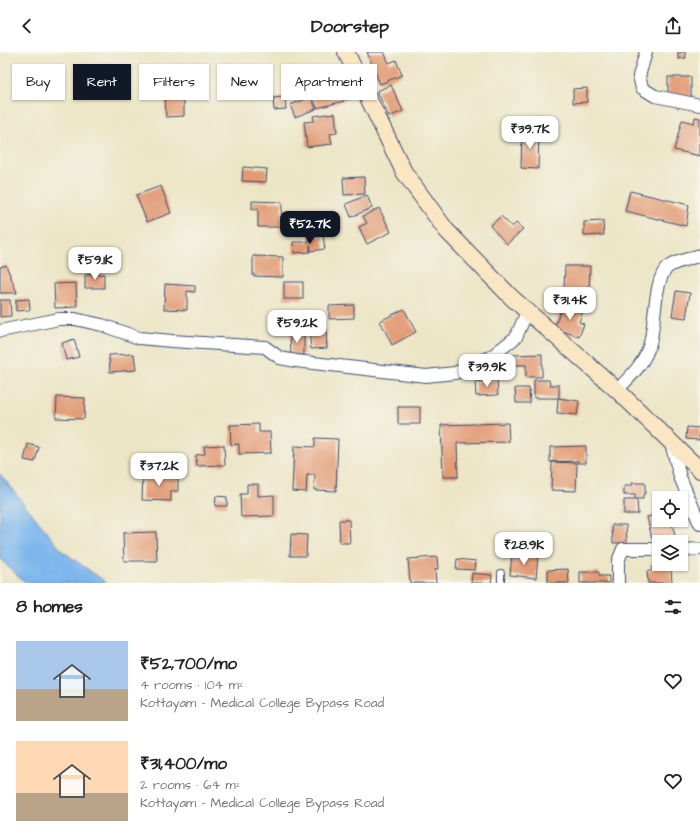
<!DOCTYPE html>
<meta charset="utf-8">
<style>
:root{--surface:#fff;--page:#f6f6f6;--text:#222;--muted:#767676;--accent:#111827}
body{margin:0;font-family:"Architects Daughter",sans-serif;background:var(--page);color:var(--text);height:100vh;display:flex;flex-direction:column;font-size:15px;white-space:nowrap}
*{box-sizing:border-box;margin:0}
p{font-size:13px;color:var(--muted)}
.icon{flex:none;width:22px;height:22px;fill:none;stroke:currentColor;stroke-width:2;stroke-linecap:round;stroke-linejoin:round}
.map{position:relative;height:531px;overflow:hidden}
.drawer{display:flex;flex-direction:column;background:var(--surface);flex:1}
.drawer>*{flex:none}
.guide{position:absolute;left:12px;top:12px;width:400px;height:36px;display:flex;gap:8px}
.controls{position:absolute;left:652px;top:439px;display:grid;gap:8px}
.controls a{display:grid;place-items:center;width:36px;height:36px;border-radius:0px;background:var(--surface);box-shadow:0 1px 3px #0004;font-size:20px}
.price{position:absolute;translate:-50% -34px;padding:0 9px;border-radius:8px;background:#fff;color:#222;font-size:13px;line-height:26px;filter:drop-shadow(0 1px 2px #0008)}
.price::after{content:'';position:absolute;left:50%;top:24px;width:12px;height:9px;margin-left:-6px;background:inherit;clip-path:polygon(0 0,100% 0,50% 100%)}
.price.current{background:var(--accent);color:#fff}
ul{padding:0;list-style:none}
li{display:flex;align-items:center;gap:12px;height:100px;padding:0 16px}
li span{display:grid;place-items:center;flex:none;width:112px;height:80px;border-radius:0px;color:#555}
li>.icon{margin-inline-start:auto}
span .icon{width:48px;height:48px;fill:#fffc;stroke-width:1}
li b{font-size:17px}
h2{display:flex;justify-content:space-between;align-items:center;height:48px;padding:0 16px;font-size:17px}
.chip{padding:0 14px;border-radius:0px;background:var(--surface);box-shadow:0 1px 3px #0004;font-size:14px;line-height:36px}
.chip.current{background:var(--accent);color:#fff}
header{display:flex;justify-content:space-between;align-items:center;height:52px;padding:0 16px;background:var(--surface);font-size:18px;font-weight:800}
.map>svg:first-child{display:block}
.water{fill:#7db6ed;stroke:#4c72a6}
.building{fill:#e29a73}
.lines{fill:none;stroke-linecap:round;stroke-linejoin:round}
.lane-casing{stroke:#3a4a6e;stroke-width:8}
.street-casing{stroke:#3a4a6e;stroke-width:14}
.secondary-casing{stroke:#3a4a6e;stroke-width:18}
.lane{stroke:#fff;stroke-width:6}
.street{stroke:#fff;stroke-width:12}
.secondary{stroke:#fbe6c4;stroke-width:16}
</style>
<header><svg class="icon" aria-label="back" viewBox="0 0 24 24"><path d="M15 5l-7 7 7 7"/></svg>Doorstep<svg class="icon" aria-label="share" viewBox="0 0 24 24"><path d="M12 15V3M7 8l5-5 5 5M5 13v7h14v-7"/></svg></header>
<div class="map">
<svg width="700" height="531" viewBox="0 0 700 531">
<rect width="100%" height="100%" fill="#f7f3e8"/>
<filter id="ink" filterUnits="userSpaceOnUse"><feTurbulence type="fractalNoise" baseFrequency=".025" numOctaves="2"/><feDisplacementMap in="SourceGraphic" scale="8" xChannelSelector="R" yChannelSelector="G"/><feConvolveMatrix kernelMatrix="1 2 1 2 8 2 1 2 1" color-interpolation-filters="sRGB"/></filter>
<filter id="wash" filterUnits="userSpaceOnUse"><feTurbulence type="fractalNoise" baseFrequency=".012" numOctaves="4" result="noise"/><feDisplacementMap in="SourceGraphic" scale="16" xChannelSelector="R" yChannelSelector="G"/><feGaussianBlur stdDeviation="0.9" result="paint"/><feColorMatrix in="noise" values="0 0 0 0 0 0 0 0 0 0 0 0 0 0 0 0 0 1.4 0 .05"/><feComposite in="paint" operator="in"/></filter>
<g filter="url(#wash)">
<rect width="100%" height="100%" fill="#ece5c6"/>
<path class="water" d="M 0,422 L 62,499 L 107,531 L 26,531 L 0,507 Z"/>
<g id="blocks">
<g class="building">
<path d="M 367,0 L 384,0 L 389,11 L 396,8 L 402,23 L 380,32 Z"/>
<path d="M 678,0 L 685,0 L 686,6 L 678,7 Z"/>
<rect x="668" y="25" width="23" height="24"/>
<path d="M 391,33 L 403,59 L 389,65 L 377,39 Z"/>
<path d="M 340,34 L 344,49 L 317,56 L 312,41 Z"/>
<path d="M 353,36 L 356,45 L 346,48 L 343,38 Z"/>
<path d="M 587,36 L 587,50 L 573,51 L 573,37 Z"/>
<path d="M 184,45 L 184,64 L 166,65 L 165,46 Z"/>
<path d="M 285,45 L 286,57 L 274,58 L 273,46 Z"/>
<path d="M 311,45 L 316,57 L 295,65 L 290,53 Z"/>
<path d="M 335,61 L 337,81 L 330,82 L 332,92 L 307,95 L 304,70 L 314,69 L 313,64 Z"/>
<path d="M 695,65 L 700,66 L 700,104 L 674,98 L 682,68 L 694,71 Z"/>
<path d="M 522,80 L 539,80 L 538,117 L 521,116 Z"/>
<path d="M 243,115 L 267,117 L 266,130 L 242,129 Z"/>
<path d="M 364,125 L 365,142 L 344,143 L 343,126 Z"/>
<path d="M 161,134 L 171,161 L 147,170 L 136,143 Z"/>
<path d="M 630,139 L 689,153 L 686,174 L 625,159 Z"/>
<path d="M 367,143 L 372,156 L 351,165 L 346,152 Z"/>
<path d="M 252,149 L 282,150 L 281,175 L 258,175 L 258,157 L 252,157 Z"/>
<path d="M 379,156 L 391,180 L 367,192 L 359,175 L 367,171 L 363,164 Z"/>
<path d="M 501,164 L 512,175 L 516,171 L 523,177 L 507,192 L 490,174 Z"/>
<path d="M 603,169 L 604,183 L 584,184 L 584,170 Z"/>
<path d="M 323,184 L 325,197 L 311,199 L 310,193 L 310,200 L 294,201 L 293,190 L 310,190 L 309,185 Z"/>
<path d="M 253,204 L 283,205 L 283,225 L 253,224 Z"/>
<path d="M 86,205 L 97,206 L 96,220 L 85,220 Z"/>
<path d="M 6,213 L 17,241 L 0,241 L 0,215 Z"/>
<path d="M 565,214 L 590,214 L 589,238 L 564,237 Z"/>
<path d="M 104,222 L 104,236 L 85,236 L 85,223 Z"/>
<rect x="284" y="230" width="19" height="17"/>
<path d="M 76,231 L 77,255 L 55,256 L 54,232 Z"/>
<path d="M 165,232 L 195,234 L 195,240 L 187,239 L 187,258 L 164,257 Z"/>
<path d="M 676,239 L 690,241 L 686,266 L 672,264 Z"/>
<path d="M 29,247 L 30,258 L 16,259 L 16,248 Z"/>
<path d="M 0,248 L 10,248 L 11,264 L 0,265 Z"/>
<path d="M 563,252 L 583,259 L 579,270 L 584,272 L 579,285 L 554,276 Z"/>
<path d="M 354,253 L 354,266 L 329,267 L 329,254 Z"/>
<path d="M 404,257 L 416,280 L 392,293 L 380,269 Z"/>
<path d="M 326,277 L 327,296 L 311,297 L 309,278 Z"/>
<path d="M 290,282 L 304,282 L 304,303 L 291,303 Z"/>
<path d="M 74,287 L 79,305 L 66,308 L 62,291 Z"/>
<path d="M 134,302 L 136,318 L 110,320 L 109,303 Z"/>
<path d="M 542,302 L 542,325 L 526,325 L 526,313 L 513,313 L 513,303 Z"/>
<path d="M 497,328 L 498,343 L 476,344 L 475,330 Z"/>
<path d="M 534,328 L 549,328 L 550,333 L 559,333 L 559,346 L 534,346 Z"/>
<path d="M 515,336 L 529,336 L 530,351 L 516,351 Z"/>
<path d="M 57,345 L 85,346 L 84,367 L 56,366 Z"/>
<path d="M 558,346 L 579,349 L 577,363 L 557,361 Z"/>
<rect x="398" y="355" width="22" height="17"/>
<path d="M 508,371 L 509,390 L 457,391 L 458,425 L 443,425 L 441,373 Z"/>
<path d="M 259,372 L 259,380 L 270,380 L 271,401 L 239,402 L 239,392 L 231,393 L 230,373 Z"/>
<path d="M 687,375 L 700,376 L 699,388 L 686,387 Z"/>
<path d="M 315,386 L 338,387 L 336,439 L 314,438 L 315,423 L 307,423 L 306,440 L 292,439 L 294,394 L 315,395 Z"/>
<path d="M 28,392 L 39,395 L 35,410 L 24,408 Z"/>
<path d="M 224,393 L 225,413 L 197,414 L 196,403 L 205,402 L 204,394 Z"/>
<path d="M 586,394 L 586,411 L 578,411 L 578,409 L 550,410 L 550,395 Z"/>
<path d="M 552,410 L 577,411 L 576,439 L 551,438 Z"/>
<path d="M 143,421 L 178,423 L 178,439 L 171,439 L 171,449 L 142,448 Z"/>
<path d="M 632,431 L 645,431 L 645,442 L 643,442 L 643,447 L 635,447 L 635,443 L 624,443 L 624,434 L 632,434 Z"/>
<path d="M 247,432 L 258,432 L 258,444 L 274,443 L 274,464 L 241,465 L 240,442 L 247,442 Z"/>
<path d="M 216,444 L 227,445 L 227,454 L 215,454 Z"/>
<path d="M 624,448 L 637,448 L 638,462 L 624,462 Z"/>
<path d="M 659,462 L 659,468 L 671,468 L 676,488 L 659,490 L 659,492 L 656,493 L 654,486 L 652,487 L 647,465 Z"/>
<path d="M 681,462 L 684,462 L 684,472 L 675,473 L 675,468 L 681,468 Z"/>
<path d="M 339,468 L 349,468 L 350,491 L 340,491 Z"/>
<path d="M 612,473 L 626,473 L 627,491 L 613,491 Z"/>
<path d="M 156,480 L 157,509 L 124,509 L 123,481 Z"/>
<path d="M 291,482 L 307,483 L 306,504 L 290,504 Z"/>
<path d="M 512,501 L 538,504 L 536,526 L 510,523 Z"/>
<path d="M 437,505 L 438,517 L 435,517 L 436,531 L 410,531 L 408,507 Z"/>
<path d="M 457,507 L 476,509 L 475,518 L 456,517 Z"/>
<path d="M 671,514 L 672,531 L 648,531 L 647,519 L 652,519 L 652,515 Z"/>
<path d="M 568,517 L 569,531 L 548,531 L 548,518 Z"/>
<path d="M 580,520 L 599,520 L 599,524 L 609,524 L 609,531 L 580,531 Z"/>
<path d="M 472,521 L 492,523 L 491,531 L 471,531 Z"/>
</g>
</g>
</g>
<g filter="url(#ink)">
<use href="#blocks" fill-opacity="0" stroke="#3a4a6e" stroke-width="1"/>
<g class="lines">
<defs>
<path id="lane" d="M 501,531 L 501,521"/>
<g id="street">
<path d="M 646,0 L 639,24 L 642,36 L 655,44 L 700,53"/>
<path d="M 0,279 L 59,267 L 75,267 L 102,273 L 139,286 L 172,289 L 265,295 L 280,306 L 296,309 L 426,324 L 455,321 L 491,305 L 516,285 L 527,260"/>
<path d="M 617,338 C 631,324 645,311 650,291 C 655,274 654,225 668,215 C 676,209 691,207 700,203"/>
<path d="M 671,391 L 680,425 L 700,472"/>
<path d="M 681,498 L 700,497"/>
<path d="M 618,531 L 618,509 L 623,497 L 659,497"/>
</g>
<path id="secondary" d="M 346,0 L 404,120 L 446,178 L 511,245 L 617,338 L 700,418"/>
</defs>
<use href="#lane" class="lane-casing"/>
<use href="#street" class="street-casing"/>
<use href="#secondary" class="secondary-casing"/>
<use href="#lane" class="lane"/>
<use href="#street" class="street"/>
<use href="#secondary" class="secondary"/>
</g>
</g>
</svg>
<div class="controls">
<a><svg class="icon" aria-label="locate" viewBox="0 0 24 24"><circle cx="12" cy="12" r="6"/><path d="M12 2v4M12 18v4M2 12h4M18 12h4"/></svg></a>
<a><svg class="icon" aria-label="layers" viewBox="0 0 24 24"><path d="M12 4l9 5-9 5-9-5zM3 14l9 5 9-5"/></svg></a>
</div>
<b class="price" style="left:530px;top:98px">₹39.7K</b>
<b class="price current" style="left:310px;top:193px">₹52.7K</b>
<b class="price" style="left:95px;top:229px">₹59.1K</b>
<b class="price" style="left:570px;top:269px">₹31.4K</b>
<b class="price" style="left:297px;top:292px">₹59.2K</b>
<b class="price" style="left:487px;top:336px">₹39.9K</b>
<b class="price" style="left:159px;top:435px">₹37.2K</b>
<b class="price" style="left:524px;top:514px">₹28.9K</b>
<div class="guide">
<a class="chip">Buy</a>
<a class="chip current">Rent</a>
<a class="chip">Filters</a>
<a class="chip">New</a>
<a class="chip">Apartment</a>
</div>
</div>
<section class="drawer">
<h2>8 homes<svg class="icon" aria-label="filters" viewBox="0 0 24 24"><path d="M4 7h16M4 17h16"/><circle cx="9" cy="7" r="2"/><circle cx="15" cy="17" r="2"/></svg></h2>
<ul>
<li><span style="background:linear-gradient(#a9c7e8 60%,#b9a48a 0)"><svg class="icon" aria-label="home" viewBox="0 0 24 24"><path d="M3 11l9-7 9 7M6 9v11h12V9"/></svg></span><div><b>₹52,700/mo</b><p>4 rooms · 104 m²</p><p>Kottayam - Medical College Bypass Road</p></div><svg class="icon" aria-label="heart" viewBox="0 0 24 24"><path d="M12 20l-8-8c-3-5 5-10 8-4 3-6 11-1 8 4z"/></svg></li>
<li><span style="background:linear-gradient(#ffd9b3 65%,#b9a48a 0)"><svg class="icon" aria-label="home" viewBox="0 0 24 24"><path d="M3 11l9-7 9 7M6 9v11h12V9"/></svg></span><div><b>₹31,400/mo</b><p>2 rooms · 64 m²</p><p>Kottayam - Medical College Bypass Road</p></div><svg class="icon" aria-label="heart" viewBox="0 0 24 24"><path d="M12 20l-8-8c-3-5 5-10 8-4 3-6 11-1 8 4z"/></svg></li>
</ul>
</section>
